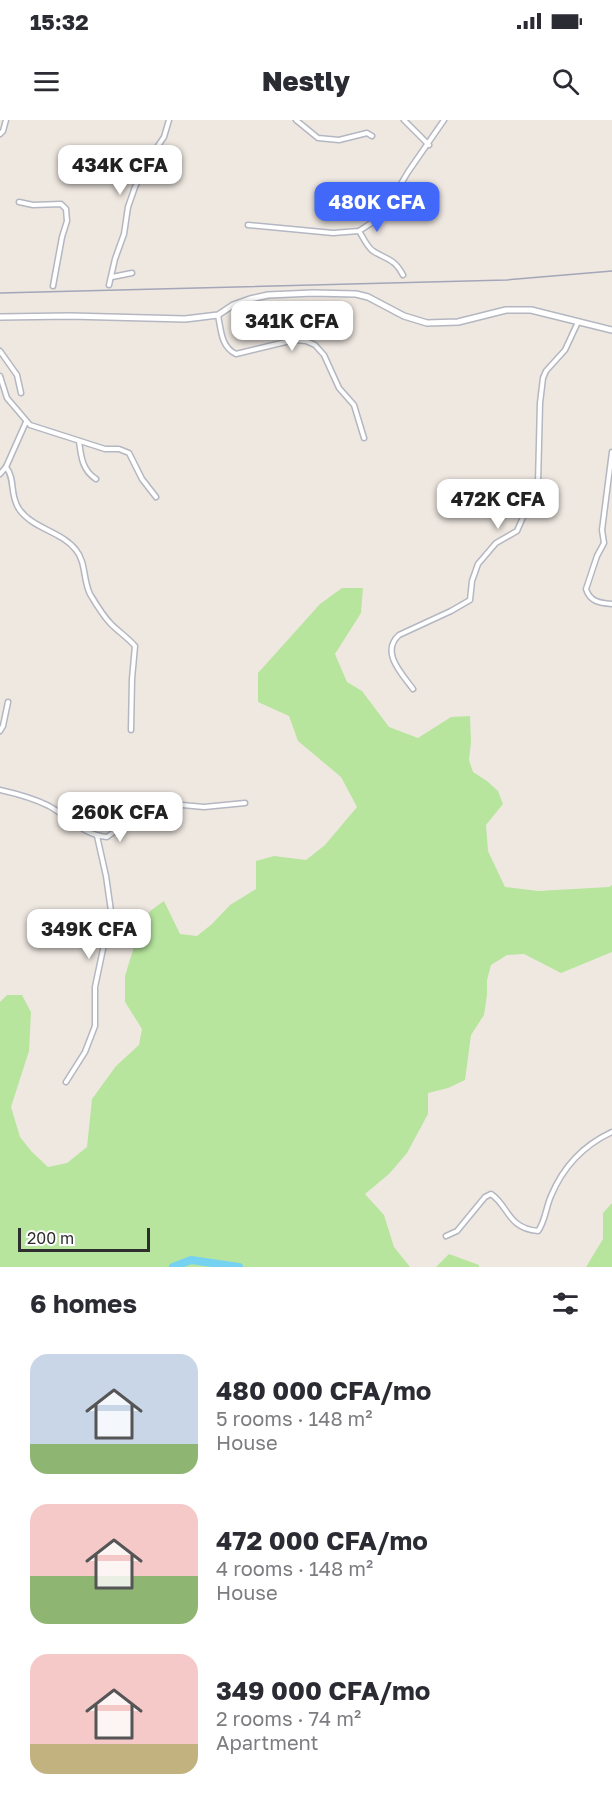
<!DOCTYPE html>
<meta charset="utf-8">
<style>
:root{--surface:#fff;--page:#f2f2f3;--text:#2b2b33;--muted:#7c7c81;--accent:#4268fa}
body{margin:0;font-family:"Golos Text",sans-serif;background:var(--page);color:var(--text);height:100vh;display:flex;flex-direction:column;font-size:22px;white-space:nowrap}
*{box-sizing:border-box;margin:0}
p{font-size:20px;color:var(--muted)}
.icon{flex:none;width:33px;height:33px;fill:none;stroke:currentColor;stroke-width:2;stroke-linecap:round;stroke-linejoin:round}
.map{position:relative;height:1147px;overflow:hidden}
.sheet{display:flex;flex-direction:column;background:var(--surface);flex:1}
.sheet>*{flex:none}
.scale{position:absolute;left:18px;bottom:15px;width:132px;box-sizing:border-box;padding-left:6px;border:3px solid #2e2e2e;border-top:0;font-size:16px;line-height:21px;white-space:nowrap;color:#2e2e2e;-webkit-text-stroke:4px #fff;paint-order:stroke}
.price{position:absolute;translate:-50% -51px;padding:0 14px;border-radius:12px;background:#fff;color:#222;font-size:20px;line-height:39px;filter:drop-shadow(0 2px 3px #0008)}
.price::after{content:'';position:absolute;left:50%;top:36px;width:18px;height:14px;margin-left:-9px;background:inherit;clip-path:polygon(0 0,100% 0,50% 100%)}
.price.active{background:var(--accent);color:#fff}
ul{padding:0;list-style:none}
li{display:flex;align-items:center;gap:18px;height:150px;padding:0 30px}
li span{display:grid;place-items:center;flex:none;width:168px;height:120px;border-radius:18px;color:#555}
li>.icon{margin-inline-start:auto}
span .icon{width:72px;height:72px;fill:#fffc;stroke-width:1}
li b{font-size:26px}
h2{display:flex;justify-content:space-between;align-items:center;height:72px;padding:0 30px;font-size:26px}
.status{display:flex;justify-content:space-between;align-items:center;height:42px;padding:0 30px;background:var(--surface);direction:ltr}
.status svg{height:16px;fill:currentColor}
header{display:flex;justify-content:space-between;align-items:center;height:78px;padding:0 30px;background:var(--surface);font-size:27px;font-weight:800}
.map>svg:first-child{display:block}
.green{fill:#b7e59e}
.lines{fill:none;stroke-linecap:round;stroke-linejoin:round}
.river{stroke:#75d2f0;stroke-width:8}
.minor-casing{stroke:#b4b7c1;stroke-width:7}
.tertiary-casing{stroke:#b4b7c1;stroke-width:8}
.minor{stroke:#fff;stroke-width:4}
.tertiary{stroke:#fff;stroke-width:5}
.rail{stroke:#a3a6b8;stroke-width:1.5}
</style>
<div class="status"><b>15:32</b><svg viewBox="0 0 49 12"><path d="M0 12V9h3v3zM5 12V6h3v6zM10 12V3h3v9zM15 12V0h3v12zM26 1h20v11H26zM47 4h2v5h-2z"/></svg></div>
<header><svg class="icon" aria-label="menu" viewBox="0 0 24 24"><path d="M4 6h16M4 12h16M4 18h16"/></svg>Nestly<svg class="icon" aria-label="search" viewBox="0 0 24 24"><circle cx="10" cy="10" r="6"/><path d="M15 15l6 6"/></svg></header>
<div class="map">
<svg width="612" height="1147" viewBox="0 0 612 1147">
<rect width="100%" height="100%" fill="#efe8e1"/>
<g class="green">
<path d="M 342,468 L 363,468 L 361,493 L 335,534 L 347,562 L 362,571 L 389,607 L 418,618 L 451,597 L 470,596 L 471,622 L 469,640 L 473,652 L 487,661 L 498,671 L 503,684 L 486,705 L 488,731 L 505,767 L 538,771 L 609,767 L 612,765 L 612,832 L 561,853 L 524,834 L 507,835 L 491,845 L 487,860 L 487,875 L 484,895 L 471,915 L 465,960 L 448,968 L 428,973 L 428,994 L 407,1033 L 389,1054 L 365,1074 L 384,1095 L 394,1127 L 410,1147 L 0,1147 L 0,882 L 7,875 L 22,875 L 31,892 L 29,931 L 11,987 L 20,1017 L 32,1032 L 48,1047 L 67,1043 L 87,1027 L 92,979 L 116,946 L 139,925 L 142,909 L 125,882 L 125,856 L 137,817 L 150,791 L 164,781 L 180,814 L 197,816 L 212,804 L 230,785 L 256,769 L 256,741 L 274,736 L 306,740 L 325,725 L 357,687 L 341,657 L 298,621 L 289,596 L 258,582 L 258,553 L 320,484 Z"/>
<path d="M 612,1083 L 612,1147 L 586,1147 L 603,1119 L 603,1093 Z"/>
<path d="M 449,1134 L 479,1145 L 479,1147 L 436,1147 Z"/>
</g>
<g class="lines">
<path class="river" d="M 173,1147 L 191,1140 L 239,1147"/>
<defs>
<g id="minor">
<path d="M 296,0 L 318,18 L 339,20 L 367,13 L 372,16"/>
<path d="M 404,0 L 429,25"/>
<path d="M 0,14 L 3,11 L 6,0"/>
<path d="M 19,82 L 33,85 L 61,84 L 66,89 L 67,101 L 62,117 L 53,166"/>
<path d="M 248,105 L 333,113 L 359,111 L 382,96 L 408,52 L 444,0"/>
<path d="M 359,111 C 363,117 367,127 373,131 C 387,140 394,138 403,155"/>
<path d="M 112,157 L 132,153"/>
<path d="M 109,165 L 115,139 L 124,114 L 128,87 L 135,67 L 145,45 L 164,17 L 169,0"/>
<path d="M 218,195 C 221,210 221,227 236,234 L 294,220 L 306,221 L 315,225 L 324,235 L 339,268 L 354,285 L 364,318"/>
<path d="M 0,231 L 17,255 L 21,273"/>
<path d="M 0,256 L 7,278 L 30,305 L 105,329 L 119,329 L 129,333 L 142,359 L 156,377"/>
<path d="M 79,321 C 81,336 82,350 96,359"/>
<path d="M 612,332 L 602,410 L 604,423 L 597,436 L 586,469 C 590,482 600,483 612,484"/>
<path d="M 6,347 C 16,360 9,374 19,389 C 33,409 61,411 76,430 C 86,442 83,460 90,474 C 96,484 103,496 111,504 C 119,512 128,518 135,526 L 132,559 L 131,610"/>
<path d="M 0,354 L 6,347 L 26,302"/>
<path d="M 413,569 C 402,554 380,532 399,515 L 451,491 L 470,480 L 472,461 L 478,444 L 496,423 L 517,411 L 538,363 L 540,283 L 543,258 L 546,251 L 565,230 L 578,202"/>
<path d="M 0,611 L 3,606 L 8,582"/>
<path d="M 0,670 C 18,674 33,678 49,686 C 69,697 83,715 107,717 L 136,696 L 162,686 L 171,684 L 204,687 L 245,683"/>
<path d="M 66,962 L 85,932 L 95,906 L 95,867 L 111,791 L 106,756 L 97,716"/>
<path d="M 446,1116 L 457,1111 L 485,1077 L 491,1074 C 509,1086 507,1108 538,1111 C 545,1102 546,1087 551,1076 C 563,1047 584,1025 612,1012"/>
</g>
<path id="tertiary" d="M 0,197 L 70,196 L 185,199 L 218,195 L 233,185 L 250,179 L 268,175 L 313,173 L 356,174 L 368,177 L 404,196 L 427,203 L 458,202 L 506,190 L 531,190 L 612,210"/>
</defs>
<use href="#minor" class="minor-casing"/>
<use href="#tertiary" class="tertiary-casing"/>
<use href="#minor" class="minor"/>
<use href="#tertiary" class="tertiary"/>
<path class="rail" d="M 0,173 L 506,160 L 612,151"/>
</g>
</svg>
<div class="scale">200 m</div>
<b class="price" style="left:120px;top:76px">434K CFA</b>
<b class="price active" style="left:377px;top:113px">480K CFA</b>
<b class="price" style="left:292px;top:232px">341K CFA</b>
<b class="price" style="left:498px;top:410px">472K CFA</b>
<b class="price" style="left:120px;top:723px">260K CFA</b>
<b class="price" style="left:89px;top:840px">349K CFA</b>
</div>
<section class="sheet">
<h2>6 homes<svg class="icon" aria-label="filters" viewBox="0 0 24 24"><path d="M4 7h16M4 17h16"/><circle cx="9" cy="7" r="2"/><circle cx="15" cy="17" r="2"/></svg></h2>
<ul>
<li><span style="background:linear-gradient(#c9d6e8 75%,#8fb573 0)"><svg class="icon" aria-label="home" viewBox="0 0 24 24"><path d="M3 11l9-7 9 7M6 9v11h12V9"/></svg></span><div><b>480 000 CFA/mo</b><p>5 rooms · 148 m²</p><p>House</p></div></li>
<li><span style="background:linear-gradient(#f6c9c9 60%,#8fb573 0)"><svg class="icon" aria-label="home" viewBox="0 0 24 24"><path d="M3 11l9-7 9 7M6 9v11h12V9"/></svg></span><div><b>472 000 CFA/mo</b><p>4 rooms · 148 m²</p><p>House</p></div></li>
<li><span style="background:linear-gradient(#f6c9c9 75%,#c2b280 0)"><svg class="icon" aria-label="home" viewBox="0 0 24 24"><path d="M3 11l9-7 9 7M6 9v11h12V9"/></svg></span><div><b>349 000 CFA/mo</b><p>2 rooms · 74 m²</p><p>Apartment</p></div></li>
</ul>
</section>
